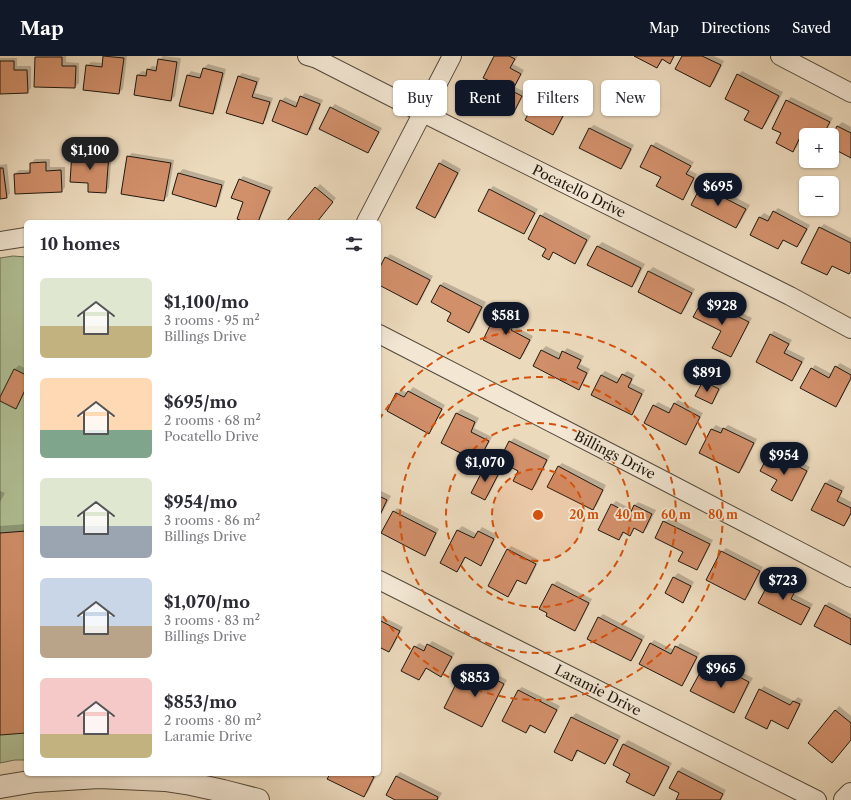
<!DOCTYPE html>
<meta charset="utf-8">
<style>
:root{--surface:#fff;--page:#f2f2f3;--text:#2b2b33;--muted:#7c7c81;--accent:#111827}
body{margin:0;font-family:"Libre Caslon Text",serif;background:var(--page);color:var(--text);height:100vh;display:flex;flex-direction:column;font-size:15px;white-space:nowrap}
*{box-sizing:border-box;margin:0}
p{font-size:13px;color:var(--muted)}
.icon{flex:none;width:22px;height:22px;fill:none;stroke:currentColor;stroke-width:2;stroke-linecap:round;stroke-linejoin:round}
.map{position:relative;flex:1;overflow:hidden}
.details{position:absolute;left:24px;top:164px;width:357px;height:556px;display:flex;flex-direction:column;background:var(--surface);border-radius:6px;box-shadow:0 1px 3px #0004}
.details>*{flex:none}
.banner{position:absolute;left:393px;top:24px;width:380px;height:36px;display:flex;gap:8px}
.tools{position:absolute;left:799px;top:72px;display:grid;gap:8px}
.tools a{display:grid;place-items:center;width:40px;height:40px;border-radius:6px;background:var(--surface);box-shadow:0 1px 3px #0004;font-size:20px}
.price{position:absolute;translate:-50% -34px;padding:0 9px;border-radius:14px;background:var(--accent);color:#fff;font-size:13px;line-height:26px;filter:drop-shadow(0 1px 2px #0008)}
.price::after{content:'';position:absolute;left:50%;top:24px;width:12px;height:9px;margin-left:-6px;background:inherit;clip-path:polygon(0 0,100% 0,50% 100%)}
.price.active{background:#222;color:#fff}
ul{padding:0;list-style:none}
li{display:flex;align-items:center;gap:12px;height:100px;padding:0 16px}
li span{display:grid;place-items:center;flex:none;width:112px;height:80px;border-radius:6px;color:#555}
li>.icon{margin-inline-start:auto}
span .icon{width:48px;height:48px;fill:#fffc;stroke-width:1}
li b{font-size:17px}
h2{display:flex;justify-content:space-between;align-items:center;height:48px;padding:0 16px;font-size:17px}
.pill{padding:0 14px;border-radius:6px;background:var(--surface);box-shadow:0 1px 3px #0004;font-size:14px;line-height:36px}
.pill.active{background:var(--accent);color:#fff}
header{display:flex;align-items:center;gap:24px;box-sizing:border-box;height:56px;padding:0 20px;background:var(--accent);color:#fff}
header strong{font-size:19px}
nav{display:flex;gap:22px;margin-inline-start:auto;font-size:14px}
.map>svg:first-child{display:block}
.green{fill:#b1c196;stroke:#686c52}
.shadow{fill:#0003}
.building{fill:#d18f6a;stroke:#1f180e}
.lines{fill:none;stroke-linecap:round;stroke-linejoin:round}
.minor-casing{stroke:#52483a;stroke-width:20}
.tertiary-casing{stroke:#52483a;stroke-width:24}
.minor{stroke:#f3e7d4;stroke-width:18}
.tertiary{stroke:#f3e7d4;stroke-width:22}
.ring{fill:none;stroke:#d4520c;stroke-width:2;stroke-dasharray:7 5}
.labels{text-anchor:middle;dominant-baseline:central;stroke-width:3.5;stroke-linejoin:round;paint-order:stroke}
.street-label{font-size:14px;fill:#1f180e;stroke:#f3e7d4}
.centre{fill:#d4520c;stroke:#f3e7d4;stroke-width:2}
.ring-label{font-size:12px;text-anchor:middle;font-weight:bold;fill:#d4520c;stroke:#f3e7d4;stroke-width:3.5;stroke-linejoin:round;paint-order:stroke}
</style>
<header>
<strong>Map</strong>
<nav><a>Map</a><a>Directions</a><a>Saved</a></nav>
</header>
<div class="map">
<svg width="851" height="744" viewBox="0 0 851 744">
<rect width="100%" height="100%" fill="#ecdabd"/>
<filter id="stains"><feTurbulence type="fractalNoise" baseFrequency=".005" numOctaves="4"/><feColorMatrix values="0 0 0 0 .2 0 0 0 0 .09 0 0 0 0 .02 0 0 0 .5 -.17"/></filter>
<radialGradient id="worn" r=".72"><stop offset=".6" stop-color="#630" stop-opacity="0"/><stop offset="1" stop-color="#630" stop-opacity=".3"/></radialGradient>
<path class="green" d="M 13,200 L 26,201 L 26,704 L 15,704 L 0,707 L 0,202 Z"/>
<g class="shadow">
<path d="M 38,0 L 66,0 L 66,6 L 79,7 L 79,27 L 75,31 L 36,1 Z"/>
<path d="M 104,0 L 127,0 L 123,33 L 119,37 L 87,10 L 91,6 L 103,7 Z"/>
<path d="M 163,0 L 181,2 L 175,40 L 171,44 L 135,38 L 138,19 L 142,15 L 148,16 L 148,14 L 152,10 L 158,11 L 159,4 Z"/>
<path d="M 496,0 L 518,0 L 513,8 L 524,14 L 515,31 L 525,36 L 517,52 L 513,56 L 493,26 Z"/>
<path d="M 636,0 L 675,0 L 670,6 L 663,3 L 661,7 L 657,11 Z"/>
<path d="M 683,0 L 714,0 L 724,5 L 714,26 L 710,30 Z"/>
<path d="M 0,2 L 17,2 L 17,10 L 31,10 L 31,32 L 27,36 L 0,37 Z"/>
<path d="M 208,8 L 226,13 L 216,53 L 213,57 L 188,19 L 191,15 L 202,18 L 204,12 Z"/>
<path d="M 742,15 L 783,36 L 766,68 L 762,72 L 750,54 L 738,19 Z"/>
<path d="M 242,17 L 260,22 L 255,37 L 273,42 L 266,63 L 262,67 L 238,21 Z"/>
<path d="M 305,37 L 323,44 L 311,74 L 307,78 L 281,45 L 285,41 L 299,47 L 301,41 Z"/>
<path d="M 540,40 L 567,54 L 557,74 L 553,78 L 536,44 Z"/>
<path d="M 791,41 L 833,62 L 824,79 L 807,79 L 803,77 L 797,91 L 793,94 L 782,76 L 787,45 Z"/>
<path d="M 335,48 L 382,72 L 371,92 L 367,96 L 331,52 Z"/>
<path d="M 842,66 L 851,71 L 851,101 L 832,91 L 832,82 L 838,70 Z"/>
<path d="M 594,69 L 634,89 L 625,108 L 621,112 L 581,91 L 590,72 Z"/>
<path d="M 656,86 L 694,106 L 689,114 L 697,118 L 686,139 L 683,143 L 662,121 L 652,90 Z"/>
<path d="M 77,93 L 112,95 L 109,132 L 106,136 L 89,126 L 73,97 Z"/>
<path d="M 132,97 L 174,104 L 168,140 L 164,144 L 128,101 Z"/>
<path d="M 35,103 L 50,103 L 50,111 L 65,111 L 65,131 L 62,135 L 15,118 L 19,114 L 31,114 L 31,107 Z"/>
<path d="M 443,103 L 461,113 L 439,157 L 435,161 L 440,107 Z"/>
<path d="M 7,108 L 10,137 L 7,141 L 0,142 L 0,109 Z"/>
<path d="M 183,113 L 225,125 L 219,146 L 216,150 L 173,138 L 179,117 Z"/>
<path d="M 243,120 L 273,131 L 259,166 L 248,166 L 240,124 Z"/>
<path d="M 706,126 L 750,149 L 740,167 L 736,171 L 693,149 L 702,130 Z"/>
<path d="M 320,128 L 336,142 L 316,166 L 287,166 Z"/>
<path d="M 493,130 L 538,153 L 527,173 L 523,177 L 490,134 Z"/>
<path d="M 778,152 L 810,169 L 801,186 L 797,190 L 784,184 L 782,188 L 778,192 L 751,178 L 760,161 L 764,157 L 771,161 L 774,156 Z"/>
<path d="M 545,156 L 591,180 L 579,202 L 575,206 L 554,195 L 548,202 L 541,160 Z"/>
<path d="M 824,168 L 851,182 L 851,215 L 833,209 L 830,214 L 826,218 L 820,172 Z"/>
<path d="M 602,186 L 645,208 L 636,226 L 632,230 L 589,208 L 598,190 Z"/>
<path d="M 390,198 L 433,220 L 421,244 L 417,248 L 379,228 L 379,215 L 386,202 Z"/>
<path d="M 653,211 L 695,233 L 685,253 L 681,257 L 639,235 L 649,215 Z"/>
<path d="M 444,226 L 486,246 L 473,272 L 469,275 L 453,256 L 440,229 Z"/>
<path d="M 707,240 L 752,262 L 734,296 L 730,300 L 722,275 L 704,243 Z"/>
<path d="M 502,252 L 519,260 L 514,270 L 533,280 L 524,298 L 520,302 L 498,256 Z"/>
<path d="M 774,275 L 792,284 L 787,293 L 805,302 L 796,319 L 792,323 L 770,279 Z"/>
<path d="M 546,290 L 562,298 L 567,292 L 584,300 L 580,308 L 590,313 L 583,328 L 579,332 L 534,310 L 542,294 Z"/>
<path d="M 840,307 L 851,313 L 851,324 L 840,345 L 836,349 L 812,313 L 815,309 L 832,318 L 836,311 Z"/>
<path d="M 19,309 L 26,313 L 26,334 L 19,348 L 15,352 L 0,344 L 15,313 Z"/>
<path d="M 605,315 L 621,323 L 623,319 L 627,315 L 635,319 L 631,327 L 645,334 L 635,354 L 631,358 L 592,338 L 601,319 Z"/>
<path d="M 707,321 L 723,329 L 715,343 L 712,347 L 703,325 Z"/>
<path d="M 413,331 L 445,349 L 433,372 L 429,376 L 397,338 L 401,334 L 408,337 Z"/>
<path d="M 678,344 L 703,357 L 689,383 L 686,387 L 654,350 L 658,346 L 672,353 L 674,348 Z"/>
<path d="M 461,353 L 479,362 L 474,372 L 492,381 L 482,400 L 478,404 L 442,386 L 457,357 Z"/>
<path d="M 716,369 L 724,373 L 728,369 L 757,383 L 743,412 L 739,415 L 701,396 L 712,373 Z"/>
<path d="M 514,382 L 550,400 L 536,429 L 532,433 L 520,414 L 510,386 Z"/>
<path d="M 774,392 L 810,411 L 796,439 L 792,443 L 778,423 L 761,415 L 771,396 Z"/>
<path d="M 490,407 L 502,413 L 489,439 L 485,443 L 486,411 Z"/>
<path d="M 562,407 L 606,429 L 597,449 L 593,453 L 558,411 Z"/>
<path d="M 830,423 L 845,431 L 840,440 L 851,446 L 851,459 L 848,465 L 844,469 L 813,453 L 826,427 Z"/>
<path d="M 379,434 L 391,440 L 381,459 L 379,461 Z"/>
<path d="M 0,435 L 5,437 L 0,446 Z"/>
<path d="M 616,445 L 633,454 L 634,450 L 638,446 L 656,454 L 647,472 L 643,476 L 635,472 L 630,478 L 624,475 L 623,479 L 619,483 L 612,449 Z"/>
<path d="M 397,452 L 439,473 L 429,494 L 425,498 L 394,456 Z"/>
<path d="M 668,461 L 713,484 L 700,509 L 697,513 L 684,496 L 656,482 L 664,465 Z"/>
<path d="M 26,468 L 26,676 L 0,678 L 0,470 Z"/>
<path d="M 462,470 L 477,478 L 482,471 L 497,479 L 484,505 L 481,508 L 466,501 L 461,511 L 457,515 L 442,507 L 458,474 Z"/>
<path d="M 511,490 L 539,504 L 530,523 L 526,527 L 518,523 L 512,536 L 508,539 L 507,494 Z"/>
<path d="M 726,492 L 763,511 L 749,539 L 745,543 L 722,496 Z"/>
<path d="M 678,517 L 694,526 L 686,541 L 683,545 L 666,537 L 674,521 Z"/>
<path d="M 776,518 L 799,529 L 794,538 L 813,548 L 805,564 L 801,568 L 773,522 Z"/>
<path d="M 557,525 L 592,543 L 578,570 L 574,573 L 553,529 Z"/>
<path d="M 829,546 L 851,558 L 851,588 L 825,550 Z"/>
<path d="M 603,558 L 645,580 L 635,600 L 631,604 L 599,562 Z"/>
<path d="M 379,559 L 403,571 L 393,591 L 389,595 L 379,590 Z"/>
<path d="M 654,584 L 674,594 L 680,587 L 700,597 L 686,624 L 682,628 L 650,588 Z"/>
<path d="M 432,585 L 455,597 L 445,616 L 441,619 L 427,612 L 423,619 L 419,623 L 415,591 L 419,587 L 427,591 Z"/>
<path d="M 706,609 L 723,618 L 725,613 L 729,610 L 753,622 L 737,652 L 733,656 L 692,634 L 703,613 Z"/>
<path d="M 481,610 L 507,624 L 485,666 L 481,670 L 445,651 L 458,627 L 462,623 L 470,627 L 477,614 Z"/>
<path d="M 764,630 L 794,645 L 798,641 L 803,644 L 791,668 L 788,671 L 772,664 L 770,668 L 766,671 L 760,634 Z"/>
<path d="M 522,631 L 560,650 L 549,671 L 545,675 L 532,669 L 530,672 L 526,676 L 518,634 Z"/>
<path d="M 839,650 L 851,660 L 851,684 L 809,687 Z"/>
<path d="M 576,657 L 621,680 L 609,703 L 605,707 L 579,694 L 576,700 L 572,704 L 555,696 L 572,661 Z"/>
<path d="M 628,684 L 672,707 L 658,735 L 654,739 L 631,717 L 614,708 L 624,688 Z"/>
<path d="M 682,711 L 726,734 L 721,744 L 677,744 L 680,737 L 678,715 Z"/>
<path d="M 400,716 L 442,737 L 438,744 L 397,744 L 387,739 L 396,720 Z"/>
<path d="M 331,718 L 377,718 L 368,736 L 364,740 Z"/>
</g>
<g class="building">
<path d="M 103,0 L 124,2 L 119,38 L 83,34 L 86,9 L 102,11 Z"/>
<path d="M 494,0 L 509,0 L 515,3 L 510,12 L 521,18 L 512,35 L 522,40 L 513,58 L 483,43 L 492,26 L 483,22 Z"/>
<path d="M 634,0 L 674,0 L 670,8 L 662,3 L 657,12 Z"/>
<path d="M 682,0 L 702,0 L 721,9 L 710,31 L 675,13 Z"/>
<path d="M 35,1 L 62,1 L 62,10 L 76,10 L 75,32 L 34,31 Z"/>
<path d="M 158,3 L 177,6 L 171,45 L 134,39 L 137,19 L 146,20 L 147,13 L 156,15 Z"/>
<path d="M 0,5 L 14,5 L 14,14 L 27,14 L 28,37 L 0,38 Z"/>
<path d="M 203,12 L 223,17 L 213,58 L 179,50 L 187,19 L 200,22 Z"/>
<path d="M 737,18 L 779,40 L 762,73 L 744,64 L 749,55 L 725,43 Z"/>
<path d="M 238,20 L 257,26 L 252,41 L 270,46 L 263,68 L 226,57 Z"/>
<path d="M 300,40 L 320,48 L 307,79 L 272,65 L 280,44 L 296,51 Z"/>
<path d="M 536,43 L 564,58 L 553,79 L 525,64 Z"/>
<path d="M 786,44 L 830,66 L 823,79 L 806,79 L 802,77 L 793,96 L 776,87 L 781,77 L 772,73 Z"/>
<path d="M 330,51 L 379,76 L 368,97 L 319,73 Z"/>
<path d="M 837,70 L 851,77 L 851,102 L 832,92 L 832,80 Z"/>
<path d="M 589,72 L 631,93 L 621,113 L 579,92 Z"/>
<path d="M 651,89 L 691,110 L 686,118 L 694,122 L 683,144 L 656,130 L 661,121 L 640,111 Z"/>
<path d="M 72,96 L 109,98 L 106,137 L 88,136 L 88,127 L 70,126 Z"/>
<path d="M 127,100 L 171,107 L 164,145 L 121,138 Z"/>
<path d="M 46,106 L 46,115 L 61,114 L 62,136 L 15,138 L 14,118 L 30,117 L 30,107 Z"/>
<path d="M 439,107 L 458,117 L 435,162 L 416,152 Z"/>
<path d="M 0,112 L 3,112 L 7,142 L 0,143 Z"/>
<path d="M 178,117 L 222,129 L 216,151 L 172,138 Z"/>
<path d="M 239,123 L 270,135 L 258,166 L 245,166 L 237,163 L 243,146 L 231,142 Z"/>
<path d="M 701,130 L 746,153 L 736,172 L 691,149 Z"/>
<path d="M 315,131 L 333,146 L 317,166 L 286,166 Z"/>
<path d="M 489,133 L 535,157 L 524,178 L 478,155 Z"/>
<path d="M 773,155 L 807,173 L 797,191 L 783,184 L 778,193 L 750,179 L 759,161 L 768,165 Z"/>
<path d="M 540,159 L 587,184 L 575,208 L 553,196 L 549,204 L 542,200 L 546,193 L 528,183 Z"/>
<path d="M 819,171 L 851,187 L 851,215 L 849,218 L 832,210 L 827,219 L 801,207 Z"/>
<path d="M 597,190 L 641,212 L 632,231 L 587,209 Z"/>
<path d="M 385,201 L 430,224 L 417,249 L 379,229 L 379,213 Z"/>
<path d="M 648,215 L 692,237 L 681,258 L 638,236 Z"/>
<path d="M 440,229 L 482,251 L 469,277 L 447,265 L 451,257 L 431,246 Z"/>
<path d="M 703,243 L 749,266 L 731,301 L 712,292 L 721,275 L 693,261 Z"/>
<path d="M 497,255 L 516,265 L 511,274 L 530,284 L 520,303 L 483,284 Z"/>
<path d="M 770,278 L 789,288 L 784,297 L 802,306 L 792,325 L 756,306 Z"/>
<path d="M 541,294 L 559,303 L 562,295 L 581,304 L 577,312 L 587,317 L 579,334 L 533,310 Z"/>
<path d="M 835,310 L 851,319 L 851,322 L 836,351 L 800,332 L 811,312 L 829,322 Z"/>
<path d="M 14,313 L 26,319 L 26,332 L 16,353 L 0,345 L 0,341 Z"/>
<path d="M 622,318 L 632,323 L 628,331 L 642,338 L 632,359 L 591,339 L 601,319 L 617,327 Z"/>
<path d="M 703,325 L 719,333 L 712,348 L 695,340 Z"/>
<path d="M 408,335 L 442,353 L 429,378 L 387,355 L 396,337 L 404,341 Z"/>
<path d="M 674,347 L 700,361 L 686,389 L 644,367 L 653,349 L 669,357 Z"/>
<path d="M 456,357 L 475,366 L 471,376 L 489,385 L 478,406 L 441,387 Z"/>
<path d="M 723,372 L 754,387 L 739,417 L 699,397 L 711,373 L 721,377 Z"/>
<path d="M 509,385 L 547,404 L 532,434 L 513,425 L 518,415 L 499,405 Z"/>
<path d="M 770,396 L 807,415 L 792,445 L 771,434 L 777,424 L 760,415 Z"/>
<path d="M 485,410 L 499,417 L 485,444 L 471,437 Z"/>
<path d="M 558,410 L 603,434 L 593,454 L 547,431 Z"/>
<path d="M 825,427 L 842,435 L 837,445 L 851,452 L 851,457 L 844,470 L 811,454 Z"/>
<path d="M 379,440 L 387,444 L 379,461 Z"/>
<path d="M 611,448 L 630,458 L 634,449 L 652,458 L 643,477 L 634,472 L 630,480 L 623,476 L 619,484 L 598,474 Z"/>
<path d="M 393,455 L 436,477 L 425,500 L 381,477 Z"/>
<path d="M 663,465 L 710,488 L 697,514 L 678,505 L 683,496 L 655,482 Z"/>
<path d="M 457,474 L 474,482 L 478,475 L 494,483 L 481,510 L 465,501 L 457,516 L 440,507 Z"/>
<path d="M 26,475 L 26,677 L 0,679 L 0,477 Z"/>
<path d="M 507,493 L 536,508 L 526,528 L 517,524 L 508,541 L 488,530 Z"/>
<path d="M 721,495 L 760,515 L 745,544 L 706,524 Z"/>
<path d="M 673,521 L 691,530 L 683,547 L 665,537 Z"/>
<path d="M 772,521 L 796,533 L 791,543 L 810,552 L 801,569 L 758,547 Z"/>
<path d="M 552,528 L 589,547 L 575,575 L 546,560 L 547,557 L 539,553 Z"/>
<path d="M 825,549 L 851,563 L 851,589 L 814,570 Z"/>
<path d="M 598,561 L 642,584 L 631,605 L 587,583 Z"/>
<path d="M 379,564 L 400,575 L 389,596 L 379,591 Z"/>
<path d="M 650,587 L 671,598 L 675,590 L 697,601 L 682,630 L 639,608 Z"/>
<path d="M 427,588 L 452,601 L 441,621 L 426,612 L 419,624 L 401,615 L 414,590 L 424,595 Z"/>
<path d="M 476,613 L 504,628 L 482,671 L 444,652 L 457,626 L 467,631 Z"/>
<path d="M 702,613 L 720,622 L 724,613 L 749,626 L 734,657 L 690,635 Z"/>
<path d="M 759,633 L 790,649 L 793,645 L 800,648 L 788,673 L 771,664 L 767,673 L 745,662 Z"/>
<path d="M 518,634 L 557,654 L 545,677 L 530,669 L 526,677 L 502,665 Z"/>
<path d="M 835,654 L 851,667 L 851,684 L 832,707 L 808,687 Z"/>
<path d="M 571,661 L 618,684 L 605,708 L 577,694 L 572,705 L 554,696 Z"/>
<path d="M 623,688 L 669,711 L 654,740 L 626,726 L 630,718 L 613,709 Z"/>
<path d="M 678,715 L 723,738 L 720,744 L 676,744 L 679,737 L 669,732 Z"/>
<path d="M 330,718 L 368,718 L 374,721 L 364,741 L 327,723 Z"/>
<path d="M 396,720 L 438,741 L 437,744 L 395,744 L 386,739 Z"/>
</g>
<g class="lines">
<defs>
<g id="minor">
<path d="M 307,0 L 317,3 L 423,57 L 790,240 L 851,273"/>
<path d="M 780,0 L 851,37"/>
<path d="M 366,166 L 452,0"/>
<path d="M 0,185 L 26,181"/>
<path d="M 379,278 L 655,420 L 851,522"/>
<path d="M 379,524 L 817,744"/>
</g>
<g id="tertiary">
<path d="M 0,731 L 35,725 L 99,721 L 165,724 L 191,728 L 223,735 L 258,744"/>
<path d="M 845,744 L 851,738"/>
</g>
</defs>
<use href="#minor" class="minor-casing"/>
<use href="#tertiary" class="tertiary-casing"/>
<use href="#minor" class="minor"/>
<use href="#tertiary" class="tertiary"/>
</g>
<circle cx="538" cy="459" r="46" fill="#d4520c" fill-opacity=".12"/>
<g class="ring">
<circle cx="538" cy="459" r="46"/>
<circle cx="538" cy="459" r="92"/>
<circle cx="538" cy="459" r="138"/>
<path d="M379 364A185 185 0 1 1 379 554"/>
</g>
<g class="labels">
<g class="street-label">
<text transform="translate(579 135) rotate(26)">Pocatello Drive</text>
<text transform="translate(615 399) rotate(27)">Billings Drive</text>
<text transform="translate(598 634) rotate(27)">Laramie Drive</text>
</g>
</g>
<circle cx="538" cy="459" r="6" class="centre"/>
<g class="ring-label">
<text x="584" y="463">20 m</text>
<text x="630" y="463">40 m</text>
<text x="676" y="463">60 m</text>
<text x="723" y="463">80 m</text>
</g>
<rect width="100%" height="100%" filter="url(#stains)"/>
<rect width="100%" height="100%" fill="url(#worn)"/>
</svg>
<div class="tools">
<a>+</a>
<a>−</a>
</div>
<b class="price active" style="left:90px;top:115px">$1,100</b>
<b class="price" style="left:718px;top:151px">$695</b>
<b class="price" style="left:722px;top:270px">$928</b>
<b class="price" style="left:506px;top:280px">$581</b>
<b class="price" style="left:707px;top:337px">$891</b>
<b class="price" style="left:784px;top:420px">$954</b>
<b class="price" style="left:485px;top:427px">$1,070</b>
<b class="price" style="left:783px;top:545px">$723</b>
<b class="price" style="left:721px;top:633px">$965</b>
<b class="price" style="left:475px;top:642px">$853</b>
<div class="banner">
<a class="pill">Buy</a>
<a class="pill active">Rent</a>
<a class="pill">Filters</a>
<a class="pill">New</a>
</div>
<section class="details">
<h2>10 homes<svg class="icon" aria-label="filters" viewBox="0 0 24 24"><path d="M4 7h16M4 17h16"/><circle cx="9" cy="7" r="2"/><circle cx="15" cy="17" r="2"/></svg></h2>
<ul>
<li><span style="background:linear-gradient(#dfe7d0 60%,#c2b280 0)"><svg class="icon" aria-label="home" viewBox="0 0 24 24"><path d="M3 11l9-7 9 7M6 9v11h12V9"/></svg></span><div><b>$1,100/mo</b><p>3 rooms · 95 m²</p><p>Billings Drive</p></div></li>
<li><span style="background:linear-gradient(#ffd9b3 65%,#7fa58c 0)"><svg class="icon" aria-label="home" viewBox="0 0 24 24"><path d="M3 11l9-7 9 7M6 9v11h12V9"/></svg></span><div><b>$695/mo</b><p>2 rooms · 68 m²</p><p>Pocatello Drive</p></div></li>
<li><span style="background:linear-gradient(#dfe7d0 60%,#9aa5b1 0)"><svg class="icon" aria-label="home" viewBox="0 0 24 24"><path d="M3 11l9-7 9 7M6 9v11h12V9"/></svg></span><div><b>$954/mo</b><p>3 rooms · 86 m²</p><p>Billings Drive</p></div></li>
<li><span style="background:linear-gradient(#c9d6e8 60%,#b9a48a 0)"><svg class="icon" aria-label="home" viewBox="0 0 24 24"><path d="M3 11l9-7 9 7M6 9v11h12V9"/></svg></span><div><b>$1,070/mo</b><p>3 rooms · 83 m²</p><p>Billings Drive</p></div></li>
<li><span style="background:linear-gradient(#f6c9c9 70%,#c2b280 0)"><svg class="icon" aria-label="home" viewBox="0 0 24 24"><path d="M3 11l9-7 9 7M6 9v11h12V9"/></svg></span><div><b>$853/mo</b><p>2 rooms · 80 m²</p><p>Laramie Drive</p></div></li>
</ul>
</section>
</div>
